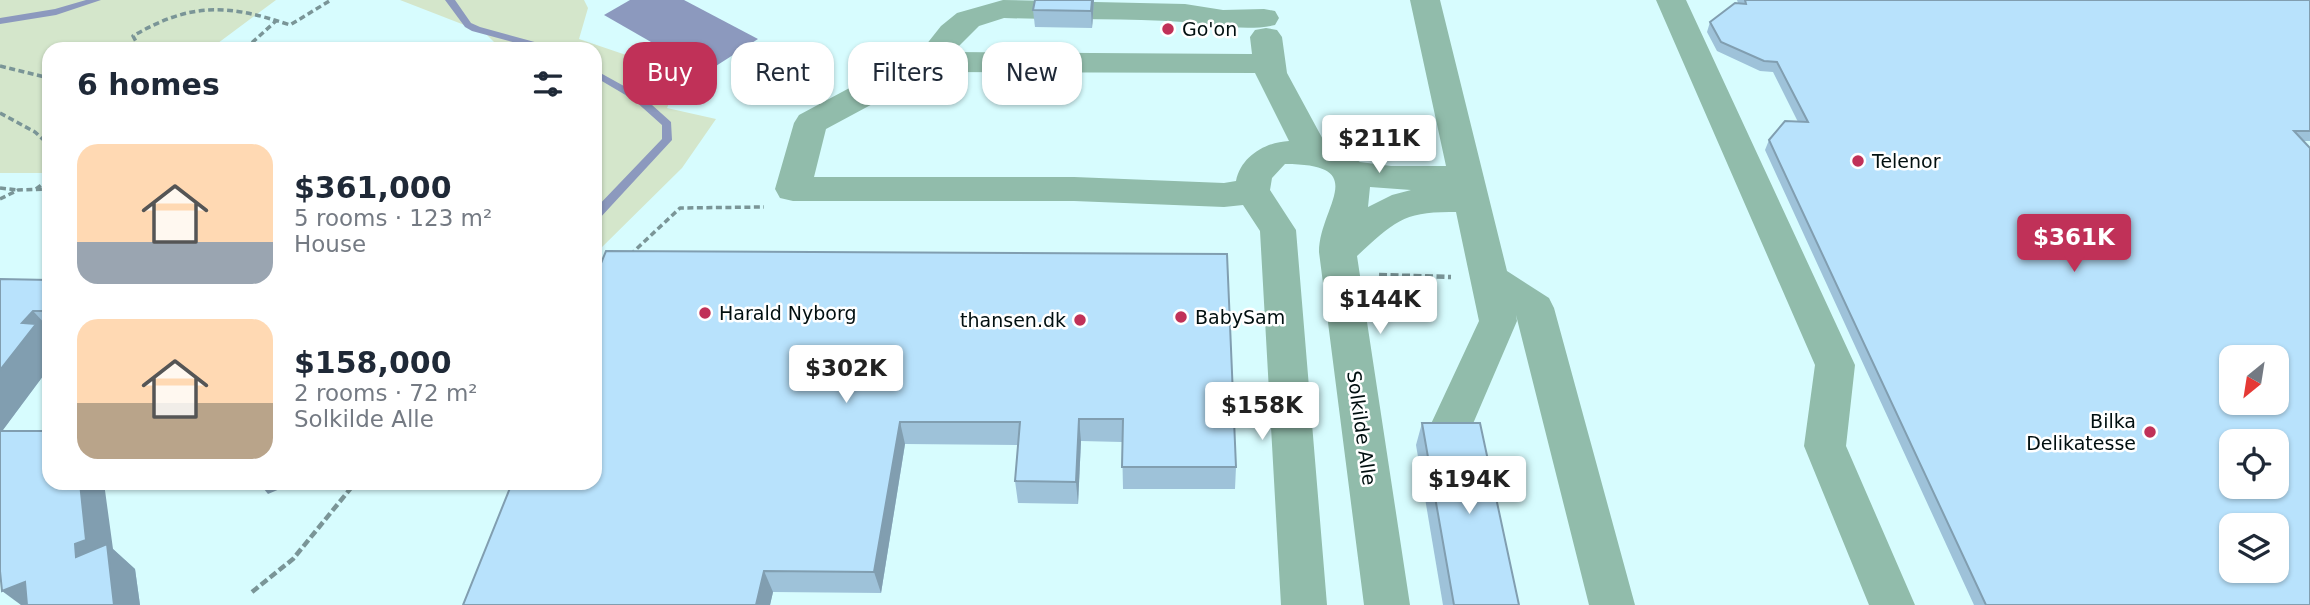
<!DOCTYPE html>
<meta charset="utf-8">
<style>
:root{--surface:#fff;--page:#f6f6f7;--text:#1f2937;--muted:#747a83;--accent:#c03158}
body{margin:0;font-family:"DejaVu Sans",sans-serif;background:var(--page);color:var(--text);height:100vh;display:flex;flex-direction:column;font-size:26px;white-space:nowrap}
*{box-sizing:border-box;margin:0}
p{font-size:23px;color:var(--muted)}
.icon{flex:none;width:38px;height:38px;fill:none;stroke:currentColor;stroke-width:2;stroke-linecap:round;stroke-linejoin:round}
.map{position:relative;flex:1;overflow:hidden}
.panel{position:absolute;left:42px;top:42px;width:560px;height:448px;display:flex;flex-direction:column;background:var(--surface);border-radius:21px;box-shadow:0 2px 5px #0004}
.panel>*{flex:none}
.guide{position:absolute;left:623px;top:42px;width:665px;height:63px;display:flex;gap:14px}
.needle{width:46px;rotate:210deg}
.buttons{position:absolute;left:2219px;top:345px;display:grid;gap:14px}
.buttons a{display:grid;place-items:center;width:70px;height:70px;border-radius:14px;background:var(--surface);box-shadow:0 2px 5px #0004;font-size:35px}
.price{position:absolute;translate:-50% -60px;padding:0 16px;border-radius:7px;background:#fff;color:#222;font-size:23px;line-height:46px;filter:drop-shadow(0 2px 4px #0008)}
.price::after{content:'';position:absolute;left:50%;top:42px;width:21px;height:16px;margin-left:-10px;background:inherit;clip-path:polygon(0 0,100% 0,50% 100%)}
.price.active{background:var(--accent);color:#fff}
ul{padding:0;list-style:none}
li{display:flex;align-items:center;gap:21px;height:175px;padding:0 35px}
li span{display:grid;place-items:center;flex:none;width:196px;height:140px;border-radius:21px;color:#555}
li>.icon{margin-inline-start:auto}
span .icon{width:84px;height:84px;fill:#fffc;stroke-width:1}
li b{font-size:30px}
h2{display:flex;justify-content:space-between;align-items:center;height:84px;padding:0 35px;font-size:30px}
.chip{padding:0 24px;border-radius:21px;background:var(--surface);box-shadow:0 2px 5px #0004;font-size:24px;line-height:63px}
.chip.active{background:var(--accent);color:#fff}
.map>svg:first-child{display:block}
.green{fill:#d4e6cb}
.water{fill:#8c99be}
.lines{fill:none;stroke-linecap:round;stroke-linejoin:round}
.stream{fill:#8c99be;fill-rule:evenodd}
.path-far1{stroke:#7a9597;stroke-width:3.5;stroke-dasharray:6 3.5;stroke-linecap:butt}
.path{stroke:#7a9597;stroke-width:4.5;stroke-dasharray:8 3.5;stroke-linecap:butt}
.minor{fill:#91bcab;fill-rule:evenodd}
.wall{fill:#9ec2d9}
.shaded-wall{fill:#819eb0}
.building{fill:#b8e2fc;stroke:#819eb0;stroke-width:2;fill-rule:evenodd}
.poi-dot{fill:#c03158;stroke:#fff;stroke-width:2.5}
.labels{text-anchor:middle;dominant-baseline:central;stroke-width:5;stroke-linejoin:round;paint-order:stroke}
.poi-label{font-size:19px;fill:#010f10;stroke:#fff;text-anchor:start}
.street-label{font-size:19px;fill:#010f10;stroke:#fff}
</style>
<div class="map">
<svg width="2310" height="605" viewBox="0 0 2310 605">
<rect width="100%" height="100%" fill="#d7fcfe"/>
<g class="green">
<path d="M 0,0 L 276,0 L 210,49 L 49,49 L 49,169 L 44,173 L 0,173 Z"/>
<path d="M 400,0 L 584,0 L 588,8 L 579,39 L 629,56 L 677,85 L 667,108 L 716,119 L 682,168 L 598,251 L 595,259 L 595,49 L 501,49 L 485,33 Z"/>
</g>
<path class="water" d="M 630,0 L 684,0 L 758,39 L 705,73 L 604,15 Z"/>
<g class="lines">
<g class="stream">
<path d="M 86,0 L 101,0 L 56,15 L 0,24 L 0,18 L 55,9 Z"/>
<path d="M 445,0 L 455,0 L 471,23 L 480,27 L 553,47 L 554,49 L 538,49 L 472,31 L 465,27 Z"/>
<path d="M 595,70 L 642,96 L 671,122 L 672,140 L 599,219 L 595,220 L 595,209 L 662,139 L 662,125 L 634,100 L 595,77 Z"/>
</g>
<g class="path-far1">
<path d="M 140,49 L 133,36 C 191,2 228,4 290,25 L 331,0"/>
<path d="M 245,49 L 277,20"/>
<path d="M 0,66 L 49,78"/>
<path d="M 0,113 L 35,132 L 49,145"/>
<path d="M 0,188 L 17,190"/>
<path d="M 36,189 L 49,179"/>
<path d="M 0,199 L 18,190 L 49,189"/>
<path d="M 630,255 L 680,208 L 764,207"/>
</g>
<g class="path">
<path d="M 1379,275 L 1451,277"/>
<path d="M 252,592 L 293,559 L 355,483"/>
</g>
<g class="minor">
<path d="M 1003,0 L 1185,4 L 1223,10 L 1264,9 L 1275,11 L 1279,18 L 1275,25 C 1244,32 1214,24 1183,22 C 1124,18 1064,20 1004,18 L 979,26 L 953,52 L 1248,54 L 1252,54 L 1250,37 L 1255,30 L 1266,28 L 1277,30 L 1282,37 L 1287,73 L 1326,145 L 1342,150 L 1360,162 L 1391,166 L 1446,166 L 1410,0 L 1440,0 L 1507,271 L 1549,298 L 1554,308 L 1635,605 L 1589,605 L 1516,315 L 1517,321 L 1472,426 L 1482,475 L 1475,488 L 1460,493 L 1445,488 L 1438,475 L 1430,426 L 1479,321 L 1456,212 C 1404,211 1395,221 1357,256 L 1410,605 L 1364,605 L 1319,252 C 1319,207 1373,164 1285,164 L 1272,178 L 1270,190 L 1296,230 L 1327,605 L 1281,605 L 1260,231 L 1243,205 L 1224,207 L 1074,201 L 793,201 L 780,198 L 775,189 L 794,123 L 799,115 L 898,62 L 918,55 L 941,26 L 957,13 ZM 932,72 L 1255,73 L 1289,141 C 1266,142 1241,156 1236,181 L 1224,183 L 1074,177 L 814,177 L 826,129 ZM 1370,187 L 1411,190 L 1392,195 L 1368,207 Z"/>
<path d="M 1656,0 L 1686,0 L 1855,365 L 1846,446 L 1915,605 L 1869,605 L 1804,446 L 1815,365 Z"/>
</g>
</g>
<g class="wall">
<path d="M 1094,0 L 1092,28 L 1035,27 L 1033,10 Z"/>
<path d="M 1737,0 L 2310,0 L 2310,141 L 2303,141 L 2310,605 L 1974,605 L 1765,150 L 1769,140 L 1798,122 L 1773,72 L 1760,71 L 1717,51 L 1707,32 L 1710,22 L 1738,3 Z"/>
<path d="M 1227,254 L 1236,467 L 1235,489 L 1123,489 L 1122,442 L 1081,441 L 1078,504 L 1018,503 L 1015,481 L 1018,445 L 905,444 L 881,593 L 773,592 L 770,605 L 463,605 Z"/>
<path d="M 0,279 L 49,280 L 49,368 L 2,431 L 113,549 L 135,569 L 140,605 L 21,605 L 0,571 Z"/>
<path d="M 1422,423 L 1519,605 L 1443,605 L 1416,445 Z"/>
</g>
<g class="shaded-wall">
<path d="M 1092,0 L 1094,0 L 1092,28 L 1091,11 Z"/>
<path d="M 33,311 L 49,328 L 49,368 L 0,434 L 0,370 L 22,323 Z"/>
<path d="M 1079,419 L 1081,441 L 1078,504 L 1076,482 Z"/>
<path d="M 900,422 L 905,444 L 881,593 L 874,572 Z"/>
<path d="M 80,483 L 104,483 L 113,549 L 135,569 L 140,605 L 114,605 L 76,557 L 75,544 Z"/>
<path d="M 259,483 L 294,483 L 268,494 Z"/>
<path d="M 764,571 L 773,592 L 770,605 L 756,605 Z"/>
<path d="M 25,582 L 55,605 L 21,605 L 2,591 Z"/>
</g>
<g class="building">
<path d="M 1035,0 L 1092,0 L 1091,11 L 1033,10 Z"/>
<path d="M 1745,0 L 2310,0 L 2310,131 L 2294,131 L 2310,148 L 2310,605 L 1986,605 L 1769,140 L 1785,121 L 1808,122 L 1777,62 L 1764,61 L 1721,42 L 1710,22 L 1735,3 L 1746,4 ZM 2231,357 L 2277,357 L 2277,402 L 2231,402 ZM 2231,441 L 2277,441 L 2277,486 L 2231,486 ZM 2231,525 L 2277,525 L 2277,570 L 2231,570 Z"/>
<path d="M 606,251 L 1227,254 L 1236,467 L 1122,467 L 1123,419 L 1079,419 L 1076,482 L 1015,481 L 1020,422 L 900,422 L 874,572 L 764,571 L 756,605 L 463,605 L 512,483 L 595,483 L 595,278 Z"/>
<path d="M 0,279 L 49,280 L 49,306 L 45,311 L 33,311 L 22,323 L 36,324 L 0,370 Z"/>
<path d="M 1422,423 L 1480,423 L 1519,605 L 1454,605 Z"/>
<path d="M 0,431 L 49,431 L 49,483 L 80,483 L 86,540 L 75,544 L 76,557 L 107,544 L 114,605 L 27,605 L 25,582 L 2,591 L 0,571 Z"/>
</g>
<g class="poi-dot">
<circle cx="1168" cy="29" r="7"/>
<circle cx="1858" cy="161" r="7"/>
<circle cx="705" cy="313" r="7"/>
<circle cx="1181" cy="317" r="7"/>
<circle cx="1080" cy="320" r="7"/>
<circle cx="2150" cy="432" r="7"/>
</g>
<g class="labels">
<g class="poi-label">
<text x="1182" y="29">Go'on</text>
<text x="1872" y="161">Telenor</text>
<text x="719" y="313">Harald Nyborg</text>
<text x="1195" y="317">BabySam</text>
<text x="1066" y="320" text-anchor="end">thansen.dk</text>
<text x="2136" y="421" text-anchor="end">Bilka<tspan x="2136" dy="22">Delikatesse</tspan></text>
</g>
<g class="street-label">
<text transform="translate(1362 428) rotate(82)">Solkilde Alle</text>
</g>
</g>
</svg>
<div class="buttons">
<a><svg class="needle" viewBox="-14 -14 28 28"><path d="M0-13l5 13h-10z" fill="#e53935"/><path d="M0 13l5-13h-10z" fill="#747a83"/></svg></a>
<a><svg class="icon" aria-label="locate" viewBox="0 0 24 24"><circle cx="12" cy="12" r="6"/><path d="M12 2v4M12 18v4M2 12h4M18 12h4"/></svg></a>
<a><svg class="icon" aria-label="layers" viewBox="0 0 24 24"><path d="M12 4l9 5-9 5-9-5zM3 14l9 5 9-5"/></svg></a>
</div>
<b class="price" style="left:1379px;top:175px">$211K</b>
<b class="price active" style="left:2074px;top:274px">$361K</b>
<b class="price" style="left:1380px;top:336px">$144K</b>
<b class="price" style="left:846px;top:405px">$302K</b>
<b class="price" style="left:1262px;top:442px">$158K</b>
<b class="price" style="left:1469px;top:516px">$194K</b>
<div class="guide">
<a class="chip active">Buy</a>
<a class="chip">Rent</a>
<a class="chip">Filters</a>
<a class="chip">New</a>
</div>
<section class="panel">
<h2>6 homes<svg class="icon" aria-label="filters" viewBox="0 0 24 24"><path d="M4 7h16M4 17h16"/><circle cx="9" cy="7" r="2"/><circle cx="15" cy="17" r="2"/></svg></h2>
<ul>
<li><span style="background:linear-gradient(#ffd9b3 70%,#9aa5b1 0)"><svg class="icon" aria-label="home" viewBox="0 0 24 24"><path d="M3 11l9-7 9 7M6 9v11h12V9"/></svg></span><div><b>$361,000</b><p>5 rooms · 123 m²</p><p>House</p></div></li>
<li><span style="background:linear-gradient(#ffd9b3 60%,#b9a48a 0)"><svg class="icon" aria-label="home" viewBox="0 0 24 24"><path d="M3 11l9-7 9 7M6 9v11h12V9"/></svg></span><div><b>$158,000</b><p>2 rooms · 72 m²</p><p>Solkilde Alle</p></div></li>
</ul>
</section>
</div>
